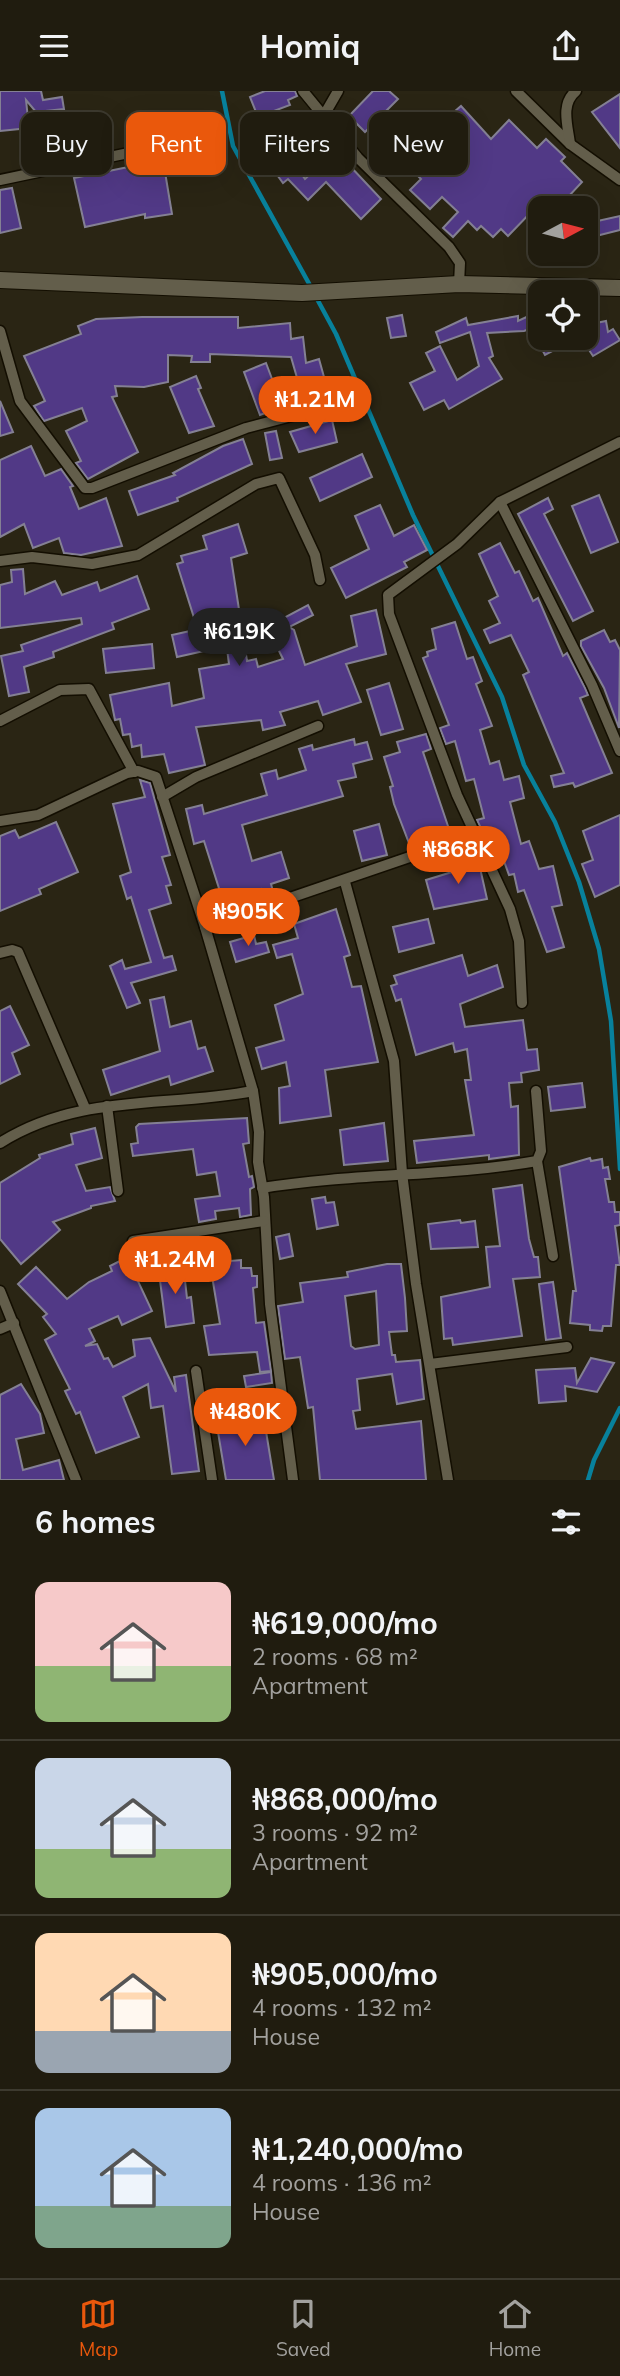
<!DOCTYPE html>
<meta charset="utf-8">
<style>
:root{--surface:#201c0f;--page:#282518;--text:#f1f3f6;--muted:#a2a19e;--line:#3d3a2f;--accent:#ea580c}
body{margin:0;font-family:Mulish,sans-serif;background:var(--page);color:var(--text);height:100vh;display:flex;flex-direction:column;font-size:26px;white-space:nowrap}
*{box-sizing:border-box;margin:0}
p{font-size:23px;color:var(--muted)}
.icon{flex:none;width:38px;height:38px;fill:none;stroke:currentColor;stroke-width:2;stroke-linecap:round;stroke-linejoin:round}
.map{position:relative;height:1389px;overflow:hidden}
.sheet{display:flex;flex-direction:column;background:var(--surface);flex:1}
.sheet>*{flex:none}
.top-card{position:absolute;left:21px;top:21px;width:579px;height:63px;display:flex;gap:14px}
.needle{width:46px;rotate:83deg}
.tools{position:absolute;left:528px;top:105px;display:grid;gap:14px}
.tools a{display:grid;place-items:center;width:70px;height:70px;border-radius:14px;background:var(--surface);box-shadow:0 7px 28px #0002,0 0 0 2px var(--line);font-size:35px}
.price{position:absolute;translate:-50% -60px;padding:0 16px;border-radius:24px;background:var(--accent);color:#fff;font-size:23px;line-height:46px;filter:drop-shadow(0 2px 4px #0008)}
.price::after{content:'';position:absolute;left:50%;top:42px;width:21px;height:16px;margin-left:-10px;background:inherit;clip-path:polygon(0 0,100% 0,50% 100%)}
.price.active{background:#222;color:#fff}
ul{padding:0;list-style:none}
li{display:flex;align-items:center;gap:21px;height:175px;padding:0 35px}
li+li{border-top:2px solid var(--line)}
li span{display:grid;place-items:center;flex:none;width:196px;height:140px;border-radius:14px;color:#555}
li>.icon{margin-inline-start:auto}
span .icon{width:84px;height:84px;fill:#fffc;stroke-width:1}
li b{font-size:30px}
h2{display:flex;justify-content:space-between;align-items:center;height:84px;padding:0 35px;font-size:30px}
.chip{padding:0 24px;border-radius:14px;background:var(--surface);box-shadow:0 7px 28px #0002,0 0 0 2px var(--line);font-size:24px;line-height:63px}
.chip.active{background:var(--accent);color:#fff}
header{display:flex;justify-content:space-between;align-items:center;height:91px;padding:0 35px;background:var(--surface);font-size:32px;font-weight:700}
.tab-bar{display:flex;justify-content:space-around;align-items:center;height:98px;border-top:2px solid var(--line);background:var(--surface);font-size:19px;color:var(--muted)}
.tab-bar a{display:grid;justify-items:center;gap:4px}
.tab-bar .active{color:var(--accent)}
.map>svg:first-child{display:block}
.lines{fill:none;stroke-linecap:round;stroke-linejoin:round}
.stream{stroke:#08819c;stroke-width:4.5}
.building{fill:#513986;stroke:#848094;stroke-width:2;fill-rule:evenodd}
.street-casing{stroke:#130e01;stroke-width:13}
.secondary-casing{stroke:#130e01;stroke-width:18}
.street{stroke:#635e4b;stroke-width:10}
.secondary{stroke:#635e4b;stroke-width:16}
</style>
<header><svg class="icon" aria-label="menu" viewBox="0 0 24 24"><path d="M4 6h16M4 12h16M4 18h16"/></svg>Homiq<svg class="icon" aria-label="share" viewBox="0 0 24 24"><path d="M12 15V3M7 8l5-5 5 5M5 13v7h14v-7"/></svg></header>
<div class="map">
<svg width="620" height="1389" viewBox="0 0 620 1389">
<rect width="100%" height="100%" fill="#2a2514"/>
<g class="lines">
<g class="stream">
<path d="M 222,0 L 233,55 L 312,198"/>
<path d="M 316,206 L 336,243 L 413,424 L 502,606 L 524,674 L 555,731 L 579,791 L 599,858 L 611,930 L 620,1078"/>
<path d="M 588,1389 L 594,1369 L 620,1317"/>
</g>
</g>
<g class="building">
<path d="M 0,0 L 41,0 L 43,9 L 62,6 L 64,18 L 36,21 L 26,9 L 29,37 L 0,40 Z"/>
<path d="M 265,0 L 295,0 L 297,5 L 288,9 L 290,14 L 258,26 L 250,6 Z"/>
<path d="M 373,0 L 389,0 L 398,8 L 365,41 L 349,25 Z"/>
<path d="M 620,3 L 620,57 L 592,21 Z"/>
<path d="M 461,15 L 491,48 L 509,29 L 537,57 L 546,48 L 565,66 L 561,70 L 582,91 L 567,107 L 571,110 L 564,117 L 535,117 L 508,145 L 501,138 L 493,146 L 481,135 L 477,139 L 468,130 L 453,146 L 443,137 L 458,121 L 442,106 L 430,118 L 410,99 L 421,88 L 411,78 L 454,35 L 447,27 Z"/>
<path d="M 167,27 L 170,45 L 138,51 L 135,32 Z"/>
<path d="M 279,51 L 305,88 L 332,63 L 345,78 L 349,74 L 381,108 L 361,128 L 326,91 L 308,109 L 288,88 L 283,92 L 262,63 Z"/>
<path d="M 163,69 L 172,123 L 145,127 L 145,123 L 85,136 L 74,87 Z"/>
<path d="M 12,97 L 21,137 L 0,142 L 0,99 Z"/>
<path d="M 620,125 L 620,139 L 596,145 L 593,131 Z"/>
<path d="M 402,224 L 406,245 L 391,247 L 387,227 Z"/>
<path d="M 531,224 L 535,236 L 524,240 L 487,242 L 493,265 L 489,267 L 502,288 L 449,318 L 444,309 L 424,319 L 410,292 L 435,280 L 426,262 L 440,255 L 457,289 L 479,275 L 470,241 L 440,252 L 436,241 L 466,227 L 468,234 L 518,225 L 518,230 Z"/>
<path d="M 142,226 L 238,226 L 238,237 L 290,232 L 291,248 L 303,246 L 306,272 L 319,268 L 329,304 L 304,311 L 291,266 L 210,263 L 210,271 L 191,271 L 192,265 L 168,264 L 168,291 L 144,296 L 115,295 L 117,305 L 112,306 L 138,361 L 88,388 L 76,372 L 81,370 L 66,340 L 87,330 L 82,317 L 44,330 L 34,315 L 45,310 L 24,265 L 81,243 L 78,235 L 96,228 Z"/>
<path d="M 606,230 L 608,241 L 613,238 L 620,249 L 593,265 L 581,247 L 586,247 L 586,234 Z"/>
<path d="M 536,247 L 577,247 L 545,264 Z"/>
<path d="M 266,272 L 280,309 L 270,312 L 271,320 L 260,324 L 244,281 Z"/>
<path d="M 196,285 L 201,297 L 198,298 L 214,335 L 189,342 L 170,296 Z"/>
<path d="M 0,310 L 13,341 L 0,345 Z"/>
<path d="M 332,329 L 337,351 L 299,361 L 290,341 Z"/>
<path d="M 276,340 L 282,367 L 270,369 L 265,342 Z"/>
<path d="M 243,348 L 252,373 L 177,407 L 178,410 L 138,424 L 129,400 L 175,384 L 173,382 L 223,355 Z"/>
<path d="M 31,355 L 45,385 L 61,378 L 73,395 L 70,396 L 79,418 L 106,407 L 122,455 L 81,464 L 64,462 L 59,447 L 33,457 L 24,433 L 0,446 L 0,369 Z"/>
<path d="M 362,363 L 372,386 L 320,410 L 310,387 Z"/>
<path d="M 599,404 L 618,451 L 591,462 L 572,415 Z"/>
<path d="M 548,407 L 553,418 L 544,423 L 593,520 L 573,530 L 518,423 Z"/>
<path d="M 380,414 L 394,445 L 414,434 L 427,459 L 404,471 L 407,476 L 346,507 L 331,477 L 369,458 L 355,425 Z"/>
<path d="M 238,433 L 247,462 L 231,467 L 247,570 L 256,568 L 258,576 L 283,568 L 267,536 L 308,514 L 313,524 L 289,536 L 294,539 L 305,574 L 357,555 L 351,525 L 376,519 L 386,563 L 346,573 L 361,611 L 323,624 L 318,610 L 280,621 L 285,634 L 263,639 L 261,629 L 196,636 L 205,674 L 169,682 L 164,663 L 142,666 L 141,654 L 132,656 L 130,643 L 123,644 L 120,628 L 115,629 L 110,604 L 169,592 L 172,615 L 204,607 L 199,578 L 229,573 L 223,527 L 196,533 L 177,473 L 183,471 L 181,465 L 207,458 L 203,445 Z"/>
<path d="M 500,452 L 515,482 L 519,480 L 533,510 L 538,507 L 563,565 L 567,562 L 585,597 L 588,604 L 580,607 L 612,682 L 575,696 L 573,692 L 554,696 L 551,685 L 564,682 L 523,584 L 529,581 L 511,544 L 490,552 L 484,539 L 500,532 L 489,510 L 498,505 L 479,463 Z"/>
<path d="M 23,478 L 25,503 L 55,490 L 62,504 L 97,491 L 100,500 L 137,485 L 149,518 L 112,532 L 114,538 L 53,561 L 54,566 L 24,576 L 29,601 L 9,605 L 1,565 L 23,560 L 21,554 L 82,533 L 81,527 L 0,537 L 0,494 L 12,491 L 11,479 Z"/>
<path d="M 455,531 L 467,568 L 473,566 L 482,590 L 476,593 L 492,635 L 480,639 L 490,673 L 499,670 L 504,689 L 519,685 L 524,707 L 510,711 L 521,753 L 529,750 L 539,778 L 553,775 L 562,814 L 552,816 L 564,856 L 547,861 L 524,799 L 518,801 L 514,783 L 509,784 L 496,748 L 487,750 L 477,729 L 484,727 L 474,688 L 466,690 L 455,650 L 446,653 L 440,637 L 449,634 L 423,567 L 428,565 L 427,561 L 436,558 L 432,538 Z"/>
<path d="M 199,538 L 204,560 L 177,566 L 172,544 Z"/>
<path d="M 604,539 L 610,551 L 615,549 L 620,559 L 619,637 L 604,597 L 581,555 L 581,550 Z"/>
<path d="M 152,553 L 154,577 L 106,582 L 103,558 Z"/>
<path d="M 389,592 L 403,638 L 381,644 L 367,599 Z"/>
<path d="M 426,643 L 431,658 L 423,661 L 450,741 L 409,752 L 394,713 L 390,696 L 393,695 L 384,666 L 400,661 L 397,651 Z"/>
<path d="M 354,648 L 355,654 L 367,651 L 372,668 L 353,673 L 356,686 L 338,690 L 343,705 L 242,734 L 252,770 L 281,761 L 289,787 L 271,793 L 274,804 L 264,808 L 261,798 L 223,810 L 204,750 L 194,753 L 186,718 L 202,714 L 204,723 L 267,704 L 261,683 L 276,679 L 278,688 L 306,679 L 299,658 L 312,654 L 313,659 Z"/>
<path d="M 140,689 L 150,692 L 170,764 L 162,766 L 171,794 L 166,795 L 171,812 L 149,819 L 164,867 L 172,865 L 176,879 L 131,892 L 140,912 L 127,917 L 110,875 L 122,869 L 125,878 L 151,871 L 131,806 L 127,808 L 120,785 L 131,781 L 113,713 L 145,706 Z"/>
<path d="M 620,724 L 620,794 L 595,806 L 582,773 L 593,769 L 583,740 Z"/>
<path d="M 56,731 L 78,781 L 39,798 L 41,803 L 0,820 L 0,745 L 15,739 L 19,747 Z"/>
<path d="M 379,733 L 387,764 L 362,770 L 354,740 Z"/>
<path d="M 478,768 L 487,808 L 434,818 L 426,789 L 452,781 L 450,775 Z"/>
<path d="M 336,818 L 350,864 L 344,866 L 352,896 L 361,895 L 378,971 L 325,979 L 331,1025 L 280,1032 L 279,997 L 290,995 L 286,971 L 262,978 L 256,957 L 284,949 L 275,914 L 303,903 L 292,863 L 277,867 L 273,854 L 298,847 L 294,833 Z"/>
<path d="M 428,828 L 434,852 L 399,861 L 393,836 Z"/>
<path d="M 254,844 L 256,853 L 266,851 L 269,861 L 236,871 L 230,851 Z"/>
<path d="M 462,864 L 468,885 L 497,874 L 503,896 L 460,913 L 465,936 L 523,929 L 527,959 L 537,958 L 539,979 L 521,982 L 522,991 L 509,992 L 511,1016 L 518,1015 L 519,1064 L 489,1068 L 489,1064 L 417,1072 L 414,1050 L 474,1044 L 465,989 L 471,989 L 467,958 L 455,961 L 453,952 L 416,964 L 401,908 L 396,910 L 391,895 L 397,893 L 394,885 Z"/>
<path d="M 164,906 L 170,936 L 191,930 L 198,958 L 205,956 L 213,980 L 171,994 L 169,985 L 111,1004 L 103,979 L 160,960 L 150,909 Z"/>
<path d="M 10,915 L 29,954 L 12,962 L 20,983 L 0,993 L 0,920 Z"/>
<path d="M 582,992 L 585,1016 L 551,1020 L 548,996 Z"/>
<path d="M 247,1027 L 249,1052 L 243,1053 L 249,1086 L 252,1085 L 254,1096 L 250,1098 L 251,1124 L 240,1126 L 239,1117 L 215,1120 L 216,1128 L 199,1131 L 195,1108 L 220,1105 L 216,1081 L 197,1084 L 193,1058 L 133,1065 L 131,1053 L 138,1052 L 136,1036 L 139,1033 Z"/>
<path d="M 384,1032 L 388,1070 L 344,1074 L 340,1039 Z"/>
<path d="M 95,1037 L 102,1067 L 76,1074 L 86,1100 L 110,1096 L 115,1110 L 91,1115 L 91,1117 L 53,1131 L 60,1139 L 21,1173 L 0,1148 L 0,1092 L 40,1067 L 39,1064 L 73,1053 L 71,1043 Z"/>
<path d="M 590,1067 L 591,1070 L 602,1068 L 603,1077 L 608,1076 L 610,1088 L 605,1088 L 609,1111 L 614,1111 L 615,1121 L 620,1121 L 620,1134 L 615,1135 L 620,1174 L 616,1174 L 611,1235 L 603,1235 L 602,1240 L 590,1239 L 590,1234 L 570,1232 L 573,1200 L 576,1200 L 559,1076 Z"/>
<path d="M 522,1094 L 529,1148 L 534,1166 L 538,1166 L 540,1186 L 513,1188 L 522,1245 L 453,1254 L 452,1247 L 444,1248 L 441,1206 L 490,1196 L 486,1156 L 500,1155 L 493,1098 Z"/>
<path d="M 325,1106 L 326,1112 L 334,1111 L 338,1134 L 317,1138 L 312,1108 Z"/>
<path d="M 460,1129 L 461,1132 L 475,1130 L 478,1156 L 431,1158 L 428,1133 Z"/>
<path d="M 289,1143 L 293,1165 L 280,1168 L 276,1146 Z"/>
<path d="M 241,1169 L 241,1177 L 251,1177 L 252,1185 L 257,1185 L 257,1196 L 253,1197 L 256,1232 L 264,1231 L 271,1280 L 260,1281 L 257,1261 L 209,1264 L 204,1235 L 220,1233 L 211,1179 L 220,1178 L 219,1171 Z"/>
<path d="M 120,1170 L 122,1175 L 129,1171 L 152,1220 L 122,1234 L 118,1225 L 89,1238 L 95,1250 L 85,1255 L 97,1253 L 104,1268 L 108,1267 L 113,1276 L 135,1265 L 133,1249 L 150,1247 L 176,1301 L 174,1286 L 186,1284 L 199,1380 L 172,1383 L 163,1315 L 151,1317 L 148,1293 L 123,1306 L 139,1346 L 96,1362 L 80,1321 L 76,1323 L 65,1300 L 70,1298 L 45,1249 L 56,1243 L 43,1226 L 47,1223 L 18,1193 L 36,1176 L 67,1208 L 89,1191 L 112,1180 L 110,1175 Z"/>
<path d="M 183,1172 L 187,1207 L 191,1206 L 194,1232 L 166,1236 L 158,1174 Z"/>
<path d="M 387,1173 L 401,1173 L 405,1207 L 407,1240 L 389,1241 L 392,1264 L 395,1264 L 396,1271 L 420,1269 L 424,1308 L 397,1313 L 392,1283 L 357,1288 L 360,1319 L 353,1320 L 356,1338 L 421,1330 L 426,1389 L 320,1389 L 313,1316 L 308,1317 L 300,1266 L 285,1268 L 278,1215 L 303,1211 L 300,1192 L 348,1186 L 347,1181 ZM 376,1200 L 379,1254 L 355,1258 L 351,1255 L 345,1205 Z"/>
<path d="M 553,1191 L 561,1247 L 546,1249 L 539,1193 Z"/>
<path d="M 591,1267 L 614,1272 L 597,1301 L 565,1295 L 566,1310 L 539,1312 L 536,1279 L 575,1277 L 577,1292 Z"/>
<path d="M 271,1281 L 272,1292 L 246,1296 L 244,1285 Z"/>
<path d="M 21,1293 L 40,1323 L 44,1342 L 16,1348 L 23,1379 L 59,1369 L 64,1389 L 0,1389 L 0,1304 Z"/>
<path d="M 263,1322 L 274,1389 L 226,1389 L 216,1329 Z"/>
</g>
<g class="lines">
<defs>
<g id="street">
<path d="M 303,0 L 358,67 L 449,156 L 460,172 L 459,193"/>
<path d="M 516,0 L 570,53 L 620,89"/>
<path d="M 323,26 L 338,0"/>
<path d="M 570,53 C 568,35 560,13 576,0"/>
<path d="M 0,89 L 195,48"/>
<path d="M 0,240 L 20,310 L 85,397 L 92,397 L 246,337 L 330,315"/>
<path d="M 500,411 L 592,594 L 620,660"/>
<path d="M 0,470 L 32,466 L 92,473 L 138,464 L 256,393 L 279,387 L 315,464 L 320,489"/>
<path d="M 0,630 L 60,599 L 89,598 L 134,681"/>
<path d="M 162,706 L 196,686 L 318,635"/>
<path d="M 0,730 L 38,724 L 127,682 L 138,680 L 156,686 L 205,836 L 253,1000 C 165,1017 79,1002 0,1052"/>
<path d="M 345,791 L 394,970 L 402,1082 L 416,1193 L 448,1389"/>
<path d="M 205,836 L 474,744"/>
<path d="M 0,862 L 12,859 L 18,861 L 85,1017"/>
<path d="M 522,912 L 519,850 L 510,818 L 457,704 L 389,523 L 388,504 L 457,453 L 500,411 L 620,351"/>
<path d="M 253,1000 L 259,1041 L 258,1071 L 264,1106 L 270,1213 L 293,1389"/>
<path d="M 107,1015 L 118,1100"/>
<path d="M 537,1070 L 553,1165"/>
<path d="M 262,1097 C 354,1082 446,1086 537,1070 L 541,1060 L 536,1000"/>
<path d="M 133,1150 L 264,1130"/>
<path d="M 0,1200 L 76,1389"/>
<path d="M 0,1238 L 14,1232"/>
<path d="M 430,1273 L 567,1256"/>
<path d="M 196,1280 L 212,1389"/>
</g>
<path id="secondary" d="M 0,189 L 302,202 L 459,193 L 620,197"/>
</defs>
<use href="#street" class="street-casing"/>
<use href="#secondary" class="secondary-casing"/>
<use href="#street" class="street"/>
<use href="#secondary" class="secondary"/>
</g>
</svg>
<div class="tools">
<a><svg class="needle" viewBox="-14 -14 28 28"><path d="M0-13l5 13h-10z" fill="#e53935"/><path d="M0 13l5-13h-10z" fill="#a2a19e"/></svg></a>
<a><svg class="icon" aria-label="locate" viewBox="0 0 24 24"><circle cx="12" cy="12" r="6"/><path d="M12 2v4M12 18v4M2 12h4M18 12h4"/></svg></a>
</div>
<b class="price" style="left:315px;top:345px">₦1.21M</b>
<b class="price active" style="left:239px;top:577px">₦619K</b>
<b class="price" style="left:458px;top:795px">₦868K</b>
<b class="price" style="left:248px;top:857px">₦905K</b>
<b class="price" style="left:175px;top:1205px">₦1.24M</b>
<b class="price" style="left:245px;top:1357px">₦480K</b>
<div class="top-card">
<a class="chip">Buy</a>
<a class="chip active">Rent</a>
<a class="chip">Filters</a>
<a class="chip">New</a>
</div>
</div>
<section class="sheet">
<h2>6 homes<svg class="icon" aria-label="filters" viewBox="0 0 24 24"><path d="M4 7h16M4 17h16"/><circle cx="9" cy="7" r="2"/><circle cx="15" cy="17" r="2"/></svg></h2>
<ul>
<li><span style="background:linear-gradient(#f6c9c9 60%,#8fb573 0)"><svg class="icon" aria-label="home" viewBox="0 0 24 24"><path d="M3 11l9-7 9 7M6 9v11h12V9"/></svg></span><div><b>₦619,000/mo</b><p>2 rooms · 68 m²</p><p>Apartment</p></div></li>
<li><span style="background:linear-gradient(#c9d6e8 65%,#8fb573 0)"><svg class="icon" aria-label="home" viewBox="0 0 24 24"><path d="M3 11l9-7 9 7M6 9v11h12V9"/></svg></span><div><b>₦868,000/mo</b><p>3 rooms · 92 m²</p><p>Apartment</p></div></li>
<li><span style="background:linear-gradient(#ffd9b3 70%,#9aa5b1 0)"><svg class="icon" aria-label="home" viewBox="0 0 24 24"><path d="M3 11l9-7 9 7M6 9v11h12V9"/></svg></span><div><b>₦905,000/mo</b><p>4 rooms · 132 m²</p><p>House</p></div></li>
<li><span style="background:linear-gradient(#a9c7e8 70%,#7fa58c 0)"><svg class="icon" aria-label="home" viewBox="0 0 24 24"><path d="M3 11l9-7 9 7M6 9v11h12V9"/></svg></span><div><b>₦1,240,000/mo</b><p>4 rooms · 136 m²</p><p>House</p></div></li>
</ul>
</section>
<nav class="tab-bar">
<a class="active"><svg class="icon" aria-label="map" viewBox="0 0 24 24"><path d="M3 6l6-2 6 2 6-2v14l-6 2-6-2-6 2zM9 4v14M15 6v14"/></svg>Map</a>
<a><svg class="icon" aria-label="saved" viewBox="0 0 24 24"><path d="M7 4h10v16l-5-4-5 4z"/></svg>Saved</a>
<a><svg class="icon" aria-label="home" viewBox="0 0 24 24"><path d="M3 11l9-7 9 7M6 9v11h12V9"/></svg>Home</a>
</nav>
